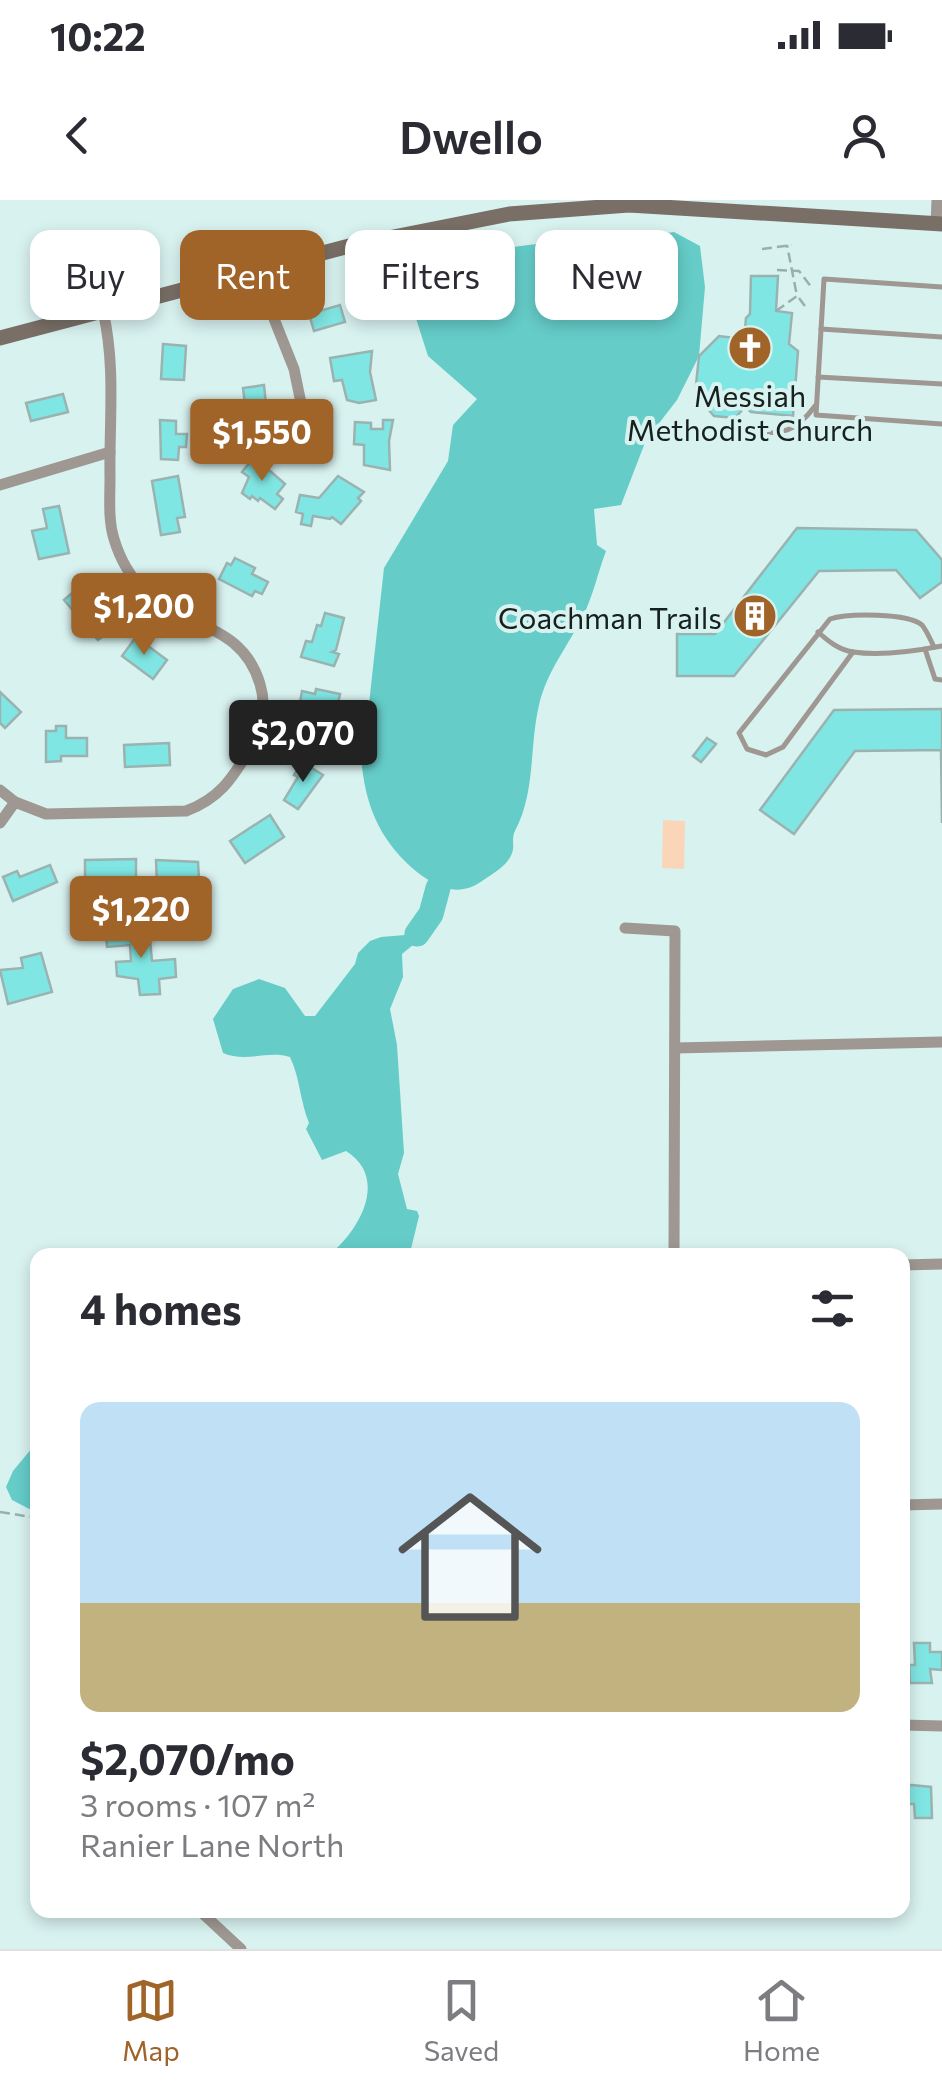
<!DOCTYPE html>
<meta charset="utf-8">
<style>
:root{--surface:#fff;--page:#f7f7f7;--text:#2b2b33;--muted:#7c7c81;--line:#e1e1e2;--accent:#a06328}
body{margin:0;font-family:Commissioner,sans-serif;background:var(--page);color:var(--text);height:100vh;display:flex;flex-direction:column;font-size:38px;white-space:nowrap}
*{box-sizing:border-box;margin:0}
p{font-size:32px;color:var(--muted)}
.icon{flex:none;width:55px;height:55px;fill:none;stroke:currentColor;stroke-width:2;stroke-linecap:round;stroke-linejoin:round}
.map{position:relative;flex:1;overflow:hidden}
.drawer{position:absolute;left:30px;top:1048px;width:880px;height:670px;display:flex;flex-direction:column;background:var(--surface);border-radius:20px;box-shadow:0 5px 15px #0003}
.drawer>*{flex:none}
.hud{position:absolute;left:30px;top:30px;width:882px;height:90px;display:flex;gap:20px}
.price{position:absolute;translate:-50% -85px;padding:0 22px;border-radius:10px;background:var(--accent);color:#fff;font-size:32px;line-height:65px;filter:drop-shadow(0 2px 5px #0008)}
.price::after{content:'';position:absolute;left:50%;top:60px;width:30px;height:22px;margin-left:-15px;background:inherit;clip-path:polygon(0 0,100% 0,50% 100%)}
.price.on{background:#222;color:#fff}
ul{padding:0;list-style:none}
li{display:grid;align-content:center;gap:20px;height:530px;padding:0 50px}
li+li{border-top:2px solid var(--line)}
li span{display:grid;place-items:center;height:310px;border-radius:20px;color:#555}
li>.icon{margin-inline-start:auto}
span .icon{width:180px;height:180px;fill:#fffc;stroke-width:1}
li b{font-size:42px}
h2{display:flex;justify-content:space-between;align-items:center;height:120px;padding:0 50px;font-size:42px}
.tag{padding:0 35px;border-radius:20px;background:var(--surface);box-shadow:0 5px 15px #0003;font-size:35px;line-height:90px}
.tag.on{background:var(--accent);color:#fff}
.status{display:flex;justify-content:space-between;align-items:center;height:70px;padding:0 50px;background:var(--surface);direction:ltr}
.status svg{height:28px;fill:currentColor}
header{display:flex;justify-content:space-between;align-items:center;height:130px;padding:0 50px;background:var(--surface);font-size:45px;font-weight:600}
.dock{display:flex;justify-content:space-around;align-items:center;height:140px;border-top:2px solid var(--line);background:var(--surface);font-size:28px;color:var(--muted)}
.dock a{display:grid;justify-items:center;gap:5px}
.dock .on{color:var(--accent)}
.map>svg:first-child{display:block}
.green{fill:#fad5b8}
.water{fill:#65ccc8}
.lines{fill:none;stroke-linecap:round;stroke-linejoin:round}
.river{stroke:#65ccc8;stroke-width:25}
.building{fill:#80e6e3;stroke:#9ab3b1;stroke-width:2.5}
.path{stroke:#9aafad;stroke-width:2.5;stroke-dasharray:10 5;stroke-linecap:butt}
.service{stroke:#9f9791;stroke-width:5}
.minor{stroke:#9f9791;stroke-width:11}
.secondary{stroke:#796f67;stroke-width:15}
.labels{text-anchor:middle;dominant-baseline:central;stroke-width:8;stroke-linejoin:round;paint-order:stroke}
.poi-label{font-size:30px;fill:#16201f;stroke:#d8f2f0}
</style>
<div class="status"><b>10:22</b><svg viewBox="0 0 49 12"><path d="M0 12V9h3v3zM5 12V6h3v6zM10 12V3h3v9zM15 12V0h3v12zM26 1h20v11H26zM47 4h2v5h-2z"/></svg></div>
<header><svg class="icon" aria-label="back" viewBox="0 0 24 24"><path d="M15 5l-7 7 7 7"/></svg>Dwello<svg class="icon" aria-label="person" viewBox="0 0 24 24"><circle cx="12" cy="8" r="4"/><path d="M4 21q1-7 8-7t8 7"/></svg></header>
<div class="map">
<svg width="942" height="1749" viewBox="0 0 942 1749">
<rect width="100%" height="100%" fill="#d8f2f0"/>
<path class="green" d="M 663,620 L 685,621 L 684,669 L 662,668 Z"/>
<g class="water">
<path d="M 674,32 L 700,46 L 705,87 L 699,156 L 677,200 L 646,240 L 621,305 L 594,309 L 597,345 L 606,351 C 598,372 593,396 583,416 C 568,446 547,471 539,505 C 529,548 536,591 515,631 C 511,639 515,646 512,653 C 508,665 495,672 485,679 C 460,698 439,689 417,672 C 383,644 367,611 362,567 L 384,368 L 448,261 L 453,225 L 477,199 L 428,156 L 412,106 C 417,96 422,80 431,72 C 471,40 618,40 674,32 Z"/>
<path d="M 417,734 L 419,740 L 402,754 L 403,777 L 390,809 L 397,845 L 404,953 L 398,974 L 407,1009 L 417,1011 L 419,1016 L 410,1053 L 329,1055 C 360,1030 389,978 346,951 L 322,960 L 306,929 L 309,923 C 300,901 300,878 290,857 C 268,850 246,863 223,853 L 213,819 L 233,789 L 259,779 L 285,788 L 305,816 L 315,816 L 355,764 L 358,753 L 370,741 L 381,737 Z"/>
<path d="M 37,1242 L 37,1313 L 12,1300 L 6,1287 L 13,1271 Z"/>
</g>
<g class="lines">
<path class="river" d="M 417,734 L 431,714 L 438,688"/>
</g>
<g class="building">
<path d="M 751,76 L 778,76 L 776,111 L 792,113 L 789,144 L 798,151 L 793,216 L 751,212 L 745,207 L 735,218 L 714,216 L 695,194 L 699,156 L 719,136 L 735,138 L 745,129 L 746,118 L 750,114 Z"/>
<path d="M 340,105 L 345,122 L 314,131 L 309,114 Z"/>
<path d="M 163,144 L 186,146 L 184,180 L 161,179 Z"/>
<path d="M 372,151 L 370,172 L 376,200 L 359,203 L 347,200 L 342,180 L 334,181 L 330,158 Z"/>
<path d="M 264,185 L 268,223 L 242,227 L 238,205 L 245,204 L 243,188 Z"/>
<path d="M 63,194 L 68,212 L 31,221 L 26,203 Z"/>
<path d="M 160,220 L 176,221 L 176,234 L 187,234 L 186,247 L 179,247 L 178,260 L 161,259 Z"/>
<path d="M 383,220 L 393,220 L 389,241 L 390,270 L 364,265 L 364,245 L 354,244 L 355,222 L 371,223 L 371,229 L 383,229 Z"/>
<path d="M 254,257 L 285,284 L 277,294 L 283,299 L 275,309 L 260,298 L 258,301 L 252,296 L 250,299 L 242,293 L 249,277 L 242,272 Z"/>
<path d="M 178,276 L 185,317 L 177,318 L 180,332 L 161,335 L 152,281 Z"/>
<path d="M 338,276 L 364,292 L 358,298 L 361,301 L 341,324 L 332,317 L 330,319 L 313,316 L 311,326 L 301,324 L 303,314 L 296,312 L 300,295 L 319,298 Z"/>
<path d="M 59,306 L 69,353 L 39,359 L 32,331 L 47,328 L 43,309 Z"/>
<path d="M 797,328 L 916,330 L 942,360 L 942,382 L 920,398 L 896,370 L 819,371 L 734,476 L 677,476 L 677,434 L 715,434 Z"/>
<path d="M 235,358 L 255,368 L 252,374 L 268,382 L 262,394 L 255,391 L 252,396 L 219,379 L 227,363 L 231,365 Z"/>
<path d="M 84,383 L 118,424 L 98,440 L 64,400 Z"/>
<path d="M 325,413 L 344,418 L 336,450 L 332,452 L 339,454 L 334,466 L 301,457 L 306,441 L 312,442 L 317,425 L 321,426 Z"/>
<path d="M 136,437 L 167,460 L 153,479 L 122,456 Z"/>
<path d="M 316,489 L 340,494 L 334,523 L 327,521 L 324,531 L 304,527 L 308,510 L 299,508 L 302,491 L 315,494 Z"/>
<path d="M 0,492 L 21,512 L 5,528 L 0,523 Z"/>
<path d="M 942,509 L 942,623 L 941,550 L 855,551 L 794,634 L 760,610 L 834,510 Z"/>
<path d="M 56,526 L 66,526 L 66,538 L 87,538 L 87,556 L 61,556 L 61,561 L 46,562 L 46,531 L 56,531 Z"/>
<path d="M 707,538 L 716,544 L 701,562 L 693,556 Z"/>
<path d="M 169,543 L 170,565 L 125,567 L 124,545 Z"/>
<path d="M 302,562 L 323,575 L 298,609 L 284,600 L 298,577 L 294,575 Z"/>
<path d="M 270,615 L 284,637 L 245,663 L 230,641 Z"/>
<path d="M 136,659 L 136,680 L 85,681 L 85,660 Z"/>
<path d="M 156,660 L 198,662 L 199,679 L 182,680 L 182,686 L 157,687 Z"/>
<path d="M 50,665 L 57,682 L 13,701 L 3,677 L 17,671 L 20,677 Z"/>
<path d="M 149,729 L 152,761 L 175,759 L 176,777 L 159,779 L 160,794 L 140,795 L 138,779 L 117,776 L 116,762 L 131,761 L 130,745 L 107,747 L 106,733 Z"/>
<path d="M 41,753 L 52,792 L 8,804 L 0,770 L 23,768 L 21,758 Z"/>
<path d="M 914,1443 L 930,1443 L 930,1452 L 942,1452 L 942,1470 L 930,1469 L 932,1483 L 910,1483 L 909,1465 L 915,1465 Z"/>
<path d="M 912,1585 L 931,1587 L 932,1618 L 915,1618 L 914,1604 L 902,1604 L 902,1586 Z"/>
</g>
<g class="lines">
<g class="path">
<path d="M 762,49 L 792,45"/>
<path d="M 777,70 L 799,71 L 812,88"/>
<path d="M 799,98 L 807,109"/>
<path d="M 776,111 L 797,96 L 787,45"/>
<path d="M 0,1312 L 38,1318"/>
</g>
<g class="service">
<path d="M 942,87 L 824,79 L 816,215 L 942,224"/>
<path d="M 821,129 L 942,137"/>
<path d="M 818,177 L 942,184"/>
<path d="M 746,232 C 780,233 793,236 815,206"/>
<path d="M 818,432 C 828,441 839,450 853,452 C 880,456 916,451 942,446"/>
<path d="M 925,449 L 935,479 L 942,480"/>
<path d="M 853,452 L 783,547 L 766,555 L 747,549 L 739,533 L 830,419 C 848,413 908,413 922,425 C 927,431 931,441 934,447"/>
</g>
<g class="minor">
<path d="M 936,25 L 937,0"/>
<path d="M 255,71 L 294,169 L 309,242"/>
<path d="M 0,285 L 110,252"/>
<path d="M 0,590 L 15,602 L 46,614 L 186,611 C 219,599 232,579 250,549 C 262,529 267,507 260,484 C 242,423 185,428 145,391 C 130,377 120,359 114,339 C 108,320 110,298 110,278 C 109,221 116,167 103,111"/>
<path d="M 0,623 L 15,602"/>
<path d="M 625,728 L 675,731 L 674,1055"/>
<path d="M 675,848 L 942,842"/>
<path d="M 902,1065 L 942,1064"/>
<path d="M 902,1305 L 942,1304"/>
<path d="M 902,1525 L 942,1526"/>
<path d="M 199,1710 L 241,1749"/>
</g>
<path class="secondary" d="M 0,138 L 353,45 L 509,14 L 629,5 L 942,24"/>
</g>
<defs>
<symbol id="church-disc" viewBox="-11 -11 22 22"><circle r="9.5" fill="#a06328" stroke="#d8f2f0"/><path d="M-1.2-6h2.4v3.5h3.3v2.4h-3.3V6h-2.4V-.1h-3.3v-2.4h3.3Z" fill="#fff"/></symbol>
<symbol id="building-disc" viewBox="-11 -11 22 22"><circle r="9.5" fill="#a06328" stroke="#d8f2f0"/><path d="M-4-6H4V6H1V3H-1V6H-4ZM-2.5-4.3h1.7v1.8h-1.7ZM.8-4.3h1.7v1.8H.8ZM-2.5-1h1.7V.8h-1.7ZM.8-1h1.7V.8H.8Z" fill="#fff"/></symbol>
</defs>
<g fill-rule="evenodd">
<use href="#church-disc" x="725" y="123" width="50" height="50"/>
<use href="#building-disc" x="730" y="391" width="50" height="50"/>
</g>
<g class="labels">
<g class="poi-label">
<text x="750" y="194">Messiah<tspan x="750" dy="34">Methodist Church</tspan></text>
<text x="722" y="416" text-anchor="end">Coachman Trails</text>
</g>
</g>
</svg>
<b class="price" style="left:262px;top:284px">$1,550</b>
<b class="price" style="left:144px;top:458px">$1,200</b>
<b class="price on" style="left:303px;top:585px">$2,070</b>
<b class="price" style="left:141px;top:761px">$1,220</b>
<div class="hud">
<a class="tag">Buy</a>
<a class="tag on">Rent</a>
<a class="tag">Filters</a>
<a class="tag">New</a>
</div>
<section class="drawer">
<h2>4 homes<svg class="icon" aria-label="filters" viewBox="0 0 24 24"><path d="M4 7h16M4 17h16"/><circle cx="9" cy="7" r="2"/><circle cx="15" cy="17" r="2"/></svg></h2>
<ul>
<li><span style="background:linear-gradient(#bfe0f5 65%,#c2b280 0)"><svg class="icon" aria-label="home" viewBox="0 0 24 24"><path d="M3 11l9-7 9 7M6 9v11h12V9"/></svg></span><div><b>$2,070/mo</b><p>3 rooms · 107 m²</p><p>Ranier Lane North</p></div></li>
</ul>
</section>
</div>
<nav class="dock">
<a class="on"><svg class="icon" aria-label="map" viewBox="0 0 24 24"><path d="M3 6l6-2 6 2 6-2v14l-6 2-6-2-6 2zM9 4v14M15 6v14"/></svg>Map</a>
<a><svg class="icon" aria-label="saved" viewBox="0 0 24 24"><path d="M7 4h10v16l-5-4-5 4z"/></svg>Saved</a>
<a><svg class="icon" aria-label="home" viewBox="0 0 24 24"><path d="M3 11l9-7 9 7M6 9v11h12V9"/></svg>Home</a>
</nav>
